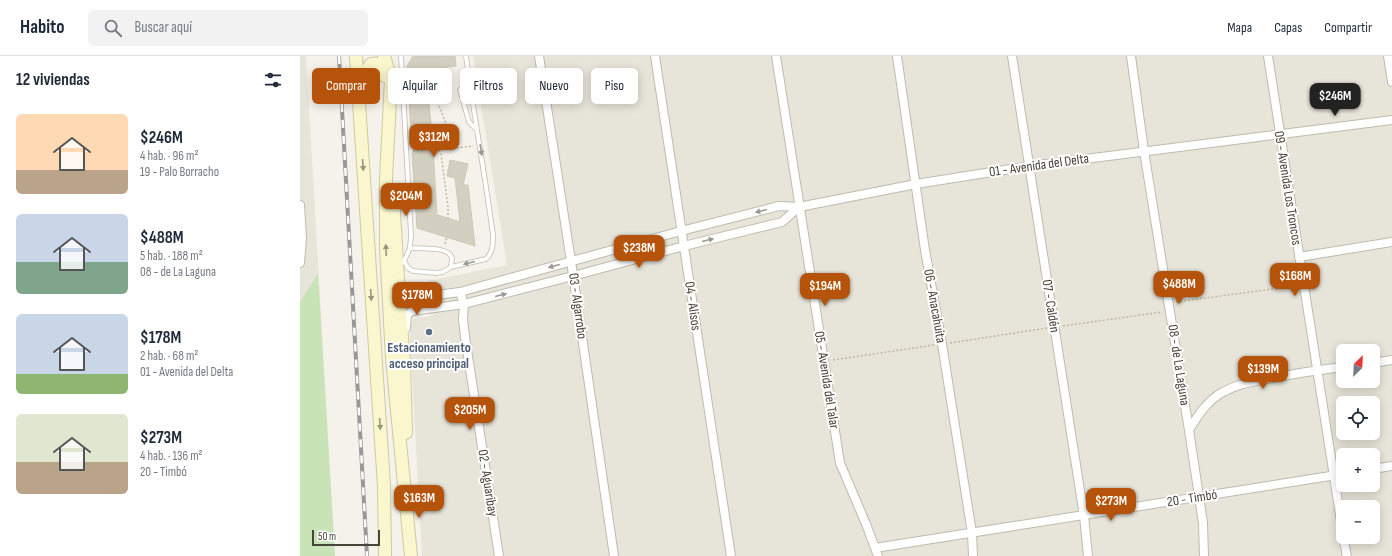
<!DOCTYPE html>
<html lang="es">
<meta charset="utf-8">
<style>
:root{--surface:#fff;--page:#f2f2f3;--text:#1f2937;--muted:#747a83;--line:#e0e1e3;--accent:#b45309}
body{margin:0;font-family:"Sofia Sans Condensed",sans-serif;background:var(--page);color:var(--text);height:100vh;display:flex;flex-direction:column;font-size:15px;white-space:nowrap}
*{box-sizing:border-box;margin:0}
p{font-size:13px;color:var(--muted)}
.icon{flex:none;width:22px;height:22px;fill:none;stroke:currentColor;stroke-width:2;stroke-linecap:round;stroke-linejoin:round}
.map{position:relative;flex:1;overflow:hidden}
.details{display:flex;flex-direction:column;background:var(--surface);width:300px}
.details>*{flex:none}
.banner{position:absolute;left:12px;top:12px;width:380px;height:36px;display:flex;gap:8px}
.needle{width:26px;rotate:24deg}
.controls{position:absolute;left:1036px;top:288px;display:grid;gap:8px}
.controls a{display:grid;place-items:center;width:44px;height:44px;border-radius:6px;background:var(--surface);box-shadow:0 2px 10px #0003;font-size:20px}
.scale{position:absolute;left:12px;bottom:10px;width:68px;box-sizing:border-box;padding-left:4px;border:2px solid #474439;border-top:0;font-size:11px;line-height:14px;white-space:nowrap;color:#474439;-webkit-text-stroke:3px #fff;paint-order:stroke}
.price{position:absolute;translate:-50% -34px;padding:0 9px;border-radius:8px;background:var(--accent);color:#fff;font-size:13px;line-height:26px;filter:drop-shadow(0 1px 2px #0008)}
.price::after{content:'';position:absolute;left:50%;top:24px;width:12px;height:9px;margin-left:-6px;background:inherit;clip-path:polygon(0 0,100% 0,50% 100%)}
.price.selected{background:#222;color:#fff}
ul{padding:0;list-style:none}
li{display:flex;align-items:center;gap:12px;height:100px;padding:0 16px}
li span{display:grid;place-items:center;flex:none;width:112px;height:80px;border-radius:6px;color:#555}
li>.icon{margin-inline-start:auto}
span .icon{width:48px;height:48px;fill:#fffc;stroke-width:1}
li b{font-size:17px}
h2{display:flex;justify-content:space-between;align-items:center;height:48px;padding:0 16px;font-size:17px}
.chip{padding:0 14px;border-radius:6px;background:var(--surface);box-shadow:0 2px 10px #0003;font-size:14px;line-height:36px}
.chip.selected{background:var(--accent);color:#fff}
header{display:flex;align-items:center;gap:24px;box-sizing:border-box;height:56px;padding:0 20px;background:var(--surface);border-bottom:1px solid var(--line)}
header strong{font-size:19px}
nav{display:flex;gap:22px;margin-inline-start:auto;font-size:14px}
.search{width:280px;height:36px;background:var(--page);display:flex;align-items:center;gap:10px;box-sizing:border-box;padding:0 14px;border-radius:6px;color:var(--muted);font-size:15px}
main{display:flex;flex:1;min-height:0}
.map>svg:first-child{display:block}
.residential{fill:#e7e5d9;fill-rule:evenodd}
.green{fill:#c8e4b7}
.building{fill:#d4d0c1;stroke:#cec9b5}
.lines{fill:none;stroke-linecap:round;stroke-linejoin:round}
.service-casing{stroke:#bebbae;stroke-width:5.5}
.minor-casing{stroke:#bebbae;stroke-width:10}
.secondary-casing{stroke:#cfca9e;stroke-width:14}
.path{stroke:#bfb9a0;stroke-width:1.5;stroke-dasharray:2 2;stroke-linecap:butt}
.service{stroke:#fff;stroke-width:4}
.minor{stroke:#fff;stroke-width:8}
.secondary{stroke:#faf7ce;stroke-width:12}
.rail-casing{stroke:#989898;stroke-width:4}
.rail{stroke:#fff;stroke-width:2.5;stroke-dasharray:8;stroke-linecap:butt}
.oneway{fill:#9a9892}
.oneway2{fill:#98957c}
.service-dot{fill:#5c6f8a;stroke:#fff;stroke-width:1.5}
.labels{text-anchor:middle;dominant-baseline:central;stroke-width:4;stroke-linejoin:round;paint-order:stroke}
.street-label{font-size:14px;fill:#474439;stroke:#fff}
.service-label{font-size:14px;font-weight:bold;fill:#4e5e75;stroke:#fff}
</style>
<header>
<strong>Habito</strong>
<div class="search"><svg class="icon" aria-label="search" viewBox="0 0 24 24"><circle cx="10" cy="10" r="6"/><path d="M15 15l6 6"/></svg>Buscar aquí</div>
<nav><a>Mapa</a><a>Capas</a><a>Compartir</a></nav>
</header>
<main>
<section class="details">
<h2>12 viviendas<svg class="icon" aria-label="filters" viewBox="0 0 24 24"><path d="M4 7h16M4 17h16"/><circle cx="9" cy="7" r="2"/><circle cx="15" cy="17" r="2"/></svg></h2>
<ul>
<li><span style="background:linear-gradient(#ffd9b3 70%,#b9a48a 0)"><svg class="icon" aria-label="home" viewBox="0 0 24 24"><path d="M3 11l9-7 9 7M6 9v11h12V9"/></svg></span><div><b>$246M</b><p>4 hab. · 96 m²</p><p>19 - Palo Borracho</p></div></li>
<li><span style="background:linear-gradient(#c9d6e8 60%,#7fa58c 0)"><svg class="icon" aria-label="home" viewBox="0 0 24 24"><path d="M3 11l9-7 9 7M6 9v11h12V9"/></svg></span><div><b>$488M</b><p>5 hab. · 188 m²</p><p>08 - de La Laguna</p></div></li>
<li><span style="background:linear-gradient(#c9d6e8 75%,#8fb573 0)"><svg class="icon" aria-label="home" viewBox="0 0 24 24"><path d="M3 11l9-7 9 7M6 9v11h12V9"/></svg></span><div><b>$178M</b><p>2 hab. · 68 m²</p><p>01 - Avenida del Delta</p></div></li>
<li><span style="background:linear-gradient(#dfe7d0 60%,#b9a48a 0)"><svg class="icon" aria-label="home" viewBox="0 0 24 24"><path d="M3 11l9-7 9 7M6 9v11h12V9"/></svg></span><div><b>$273M</b><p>4 hab. · 136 m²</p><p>20 - Timbó</p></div></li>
</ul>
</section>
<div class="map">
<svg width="1092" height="500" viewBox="0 0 1092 500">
<rect width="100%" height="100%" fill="#f4f2ea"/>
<g class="residential">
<path d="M 0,0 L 6,0 L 35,500 L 0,500 Z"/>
<path d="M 173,0 L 1092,0 L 1092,500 L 122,500 L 109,264 L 131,260 L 128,225 L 207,209 ZM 1043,295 L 1073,295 L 1073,325 L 1043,325 ZM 1043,347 L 1073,347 L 1073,377 L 1043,377 ZM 1043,399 L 1073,399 L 1073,429 L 1043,429 ZM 1043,451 L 1073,451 L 1073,481 L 1043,481 Z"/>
</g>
<path class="green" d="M 18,218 L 35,500 L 0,500 L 0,246 Z"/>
<path class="building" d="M 113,0 L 155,0 L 156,10 L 127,14 L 126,20 L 132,78 L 133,85 L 137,91 L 133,92 L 137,160 L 138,159 L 160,166 L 155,122 L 147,120 L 150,104 L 168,108 L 163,129 L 168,129 L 175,190 L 117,172 L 112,97 L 114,97 L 112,74 L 111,74 L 107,10 Z"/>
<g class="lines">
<defs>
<g id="service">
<path d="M 101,0 L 111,179 L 110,192 L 104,205"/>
<path d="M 160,34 L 169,66 L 176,73"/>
<path d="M 110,192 C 120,193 149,190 152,202 C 152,204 151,208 151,211"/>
<path d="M 104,205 L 108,212 L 113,215 L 136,217 L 143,216 L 151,211 L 186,203 C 193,197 193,188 193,179 C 185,119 174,60 166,0"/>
</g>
<g id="minor">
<path d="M 239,0 L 271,205 L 314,500"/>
<path d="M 355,0 L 431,500"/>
<path d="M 476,0 L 540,407 L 566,468 L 578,500"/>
<path d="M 597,0 L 625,194 L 642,288 L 672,477 L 673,500"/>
<path d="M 712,0 L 784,460 L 788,500"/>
<path d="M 831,0 L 844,95 L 889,374 L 903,467 L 904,500"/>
<path d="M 968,0 L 1043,478"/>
<path d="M 1088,0 L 1092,26"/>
<path d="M 0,149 L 2,182 L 0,207"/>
<path d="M 999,201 L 1092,186"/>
<path d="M 160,236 L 164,248 L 163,263 L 165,281 L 199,500"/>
<path d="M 99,239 L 121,241 L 160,236 L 381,175 L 479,150 L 499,151 L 616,128 L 730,110 L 1092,64"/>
<path d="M 106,272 L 107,259 L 112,255 L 164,248 L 273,220 L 384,190 L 482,166 L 499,151"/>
<path d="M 1073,307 L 1092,304"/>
<path d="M 889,374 C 898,359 908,344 923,336 C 937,328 952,326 967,323 C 992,318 1018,314 1043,311"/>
<path d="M 1073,413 L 1092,410"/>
<path d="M 1043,481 L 1047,500"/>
<path d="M 575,492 L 1043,418"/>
</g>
<g id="secondary">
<path d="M 56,0 L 84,430 L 85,500"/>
<path d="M 84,0 L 91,23 L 86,122 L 86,192 L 92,303 L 111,500"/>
<path d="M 65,30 L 65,17 L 71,8 C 81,6 84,11 85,20"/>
<path d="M 93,140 L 100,256 L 104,307 L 106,377"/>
</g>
</defs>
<use href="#service" class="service-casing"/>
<use href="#minor" class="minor-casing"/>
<use href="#secondary" class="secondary-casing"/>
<g class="path">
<path d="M 133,35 L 149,75 L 150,93"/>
<path d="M 139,94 L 141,98 L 148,151 L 148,162"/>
<path d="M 113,95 L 139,94 L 173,90"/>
<path d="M 145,188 L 147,181"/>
<path d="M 876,246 L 995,230"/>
<path d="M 763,270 L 862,256"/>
<path d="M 650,287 L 747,272"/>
<path d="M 533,304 L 634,289"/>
</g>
<use href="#service" class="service"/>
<use href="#minor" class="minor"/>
<use href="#secondary" class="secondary"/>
<defs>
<path id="rail" d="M 39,0 L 67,500"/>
</defs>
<use href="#rail" class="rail-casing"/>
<use href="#rail" class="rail"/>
</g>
<defs><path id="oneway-solid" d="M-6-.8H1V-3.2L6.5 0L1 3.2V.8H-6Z"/></defs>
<g class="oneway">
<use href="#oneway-solid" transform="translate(181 94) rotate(81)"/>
<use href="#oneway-solid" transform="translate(461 155) rotate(166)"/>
<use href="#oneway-solid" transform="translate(408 184) rotate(-14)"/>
<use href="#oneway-solid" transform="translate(169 207) rotate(166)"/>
<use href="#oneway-solid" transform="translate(254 210) rotate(165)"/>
<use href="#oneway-solid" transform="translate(201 239) rotate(-14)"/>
</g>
<g class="oneway2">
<use href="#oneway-solid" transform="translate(63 109) rotate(86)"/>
<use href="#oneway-solid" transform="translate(86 194) rotate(-93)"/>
<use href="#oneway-solid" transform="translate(71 239) rotate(86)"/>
<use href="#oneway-solid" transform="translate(80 368) rotate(86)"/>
</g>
<circle class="service-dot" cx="129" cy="276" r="4"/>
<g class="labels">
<g class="street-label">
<text transform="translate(739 109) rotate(-8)">01 - Avenida del Delta</text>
<text transform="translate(988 132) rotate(81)">09 - Avenida Los Troncos</text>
<text transform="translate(278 250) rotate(82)">03 - Algarrobo</text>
<text transform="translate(393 250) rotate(82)">04 - Alisos</text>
<text transform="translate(635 250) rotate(80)">06 - Anacahuita</text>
<text transform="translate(751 250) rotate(81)">07 - Caldén</text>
<text transform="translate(879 309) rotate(81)">08 - de La Laguna</text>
<text transform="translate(527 324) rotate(81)">05 - Avenida del Talar</text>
<text transform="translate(188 427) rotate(81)">02 - Aguaribay</text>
<text transform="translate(892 442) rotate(-9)">20 - Timbó</text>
</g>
<g class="service-label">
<text x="129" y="291">Estacionamiento<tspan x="129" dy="16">acceso principal</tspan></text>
</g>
</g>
</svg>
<div class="controls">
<a><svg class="needle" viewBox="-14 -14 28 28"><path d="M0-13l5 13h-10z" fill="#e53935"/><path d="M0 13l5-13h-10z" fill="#747a83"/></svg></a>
<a><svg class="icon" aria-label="locate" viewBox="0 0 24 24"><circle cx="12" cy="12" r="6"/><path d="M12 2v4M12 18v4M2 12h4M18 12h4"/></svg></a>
<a>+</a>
<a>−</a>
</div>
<div class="scale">50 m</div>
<b class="price selected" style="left:1035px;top:61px">$246M</b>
<b class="price" style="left:134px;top:102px">$312M</b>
<b class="price" style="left:106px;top:161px">$204M</b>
<b class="price" style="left:339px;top:213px">$238M</b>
<b class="price" style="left:995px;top:241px">$168M</b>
<b class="price" style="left:879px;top:249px">$488M</b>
<b class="price" style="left:525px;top:251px">$194M</b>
<b class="price" style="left:117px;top:260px">$178M</b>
<b class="price" style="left:963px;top:334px">$139M</b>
<b class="price" style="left:170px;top:375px">$205M</b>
<b class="price" style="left:119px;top:463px">$163M</b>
<b class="price" style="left:811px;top:466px">$273M</b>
<div class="banner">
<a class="chip selected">Comprar</a>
<a class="chip">Alquilar</a>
<a class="chip">Filtros</a>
<a class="chip">Nuevo</a>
<a class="chip">Piso</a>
</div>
</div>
</main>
